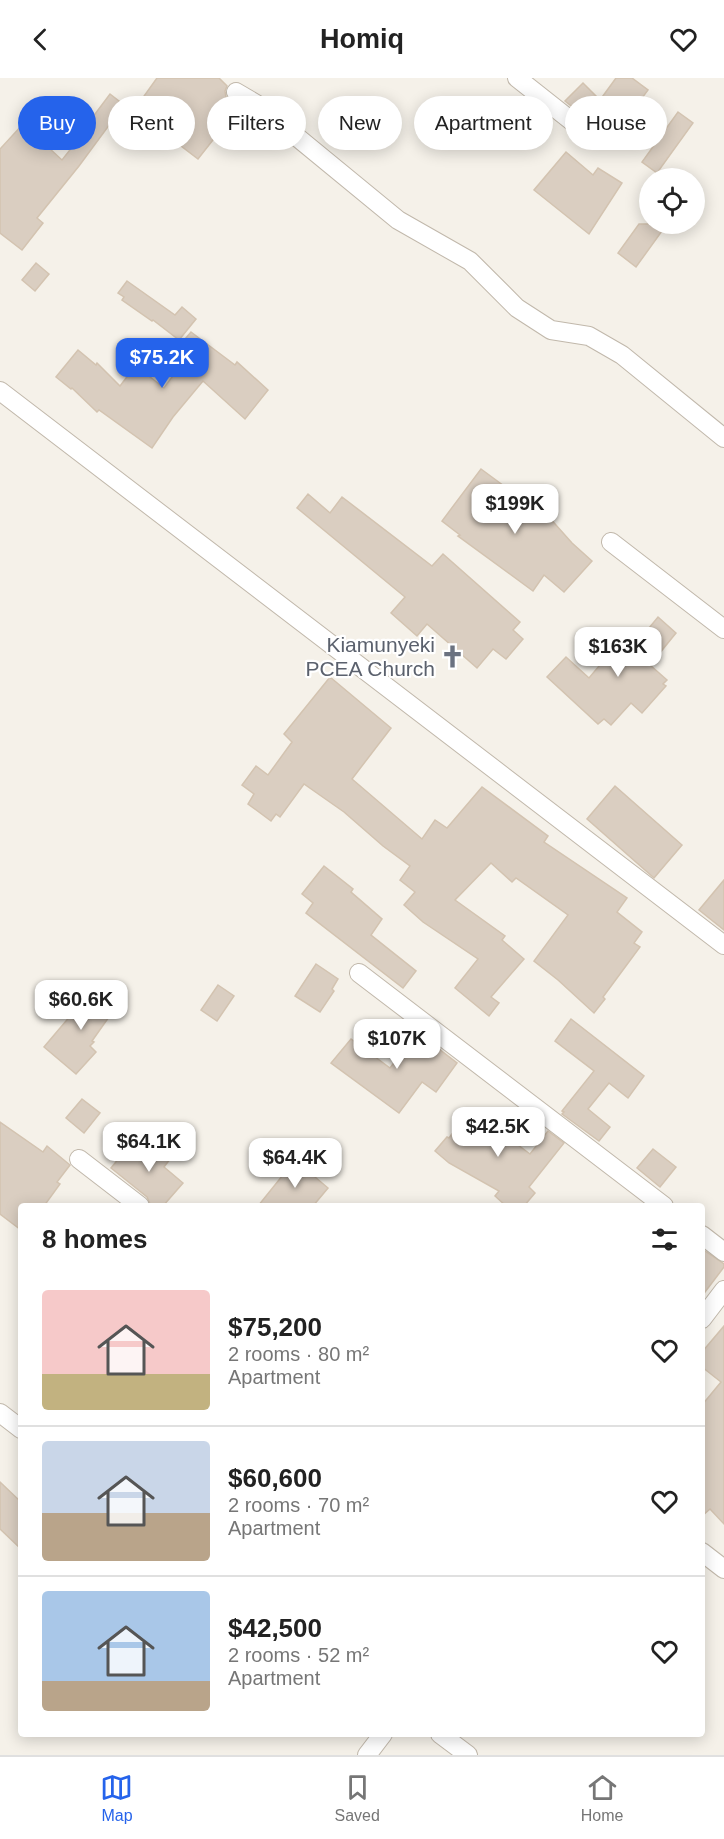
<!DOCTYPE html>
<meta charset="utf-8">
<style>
:root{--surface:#fff;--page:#f2f2f2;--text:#222;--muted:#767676;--line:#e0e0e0;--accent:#2563eb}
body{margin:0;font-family:Arial,sans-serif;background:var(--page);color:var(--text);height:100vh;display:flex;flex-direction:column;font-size:22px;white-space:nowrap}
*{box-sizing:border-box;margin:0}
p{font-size:20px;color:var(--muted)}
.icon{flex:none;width:33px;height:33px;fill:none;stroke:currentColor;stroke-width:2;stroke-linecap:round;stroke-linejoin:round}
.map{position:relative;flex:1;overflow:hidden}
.details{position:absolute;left:18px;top:1125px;width:687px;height:534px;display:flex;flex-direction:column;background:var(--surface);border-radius:6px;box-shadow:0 3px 15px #0003}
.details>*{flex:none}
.banner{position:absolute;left:18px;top:18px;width:688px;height:54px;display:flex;gap:12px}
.buttons{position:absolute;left:639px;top:90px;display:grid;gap:12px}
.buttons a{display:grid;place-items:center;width:66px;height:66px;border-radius:50%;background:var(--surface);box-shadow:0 3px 15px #0003;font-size:30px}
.price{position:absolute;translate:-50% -51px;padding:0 14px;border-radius:12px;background:#fff;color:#222;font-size:20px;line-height:39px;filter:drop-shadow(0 2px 3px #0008)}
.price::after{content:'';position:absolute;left:50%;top:36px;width:18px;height:14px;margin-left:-9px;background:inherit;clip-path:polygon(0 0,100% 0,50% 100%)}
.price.active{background:var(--accent);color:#fff}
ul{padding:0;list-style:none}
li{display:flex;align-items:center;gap:18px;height:150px;padding:0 24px}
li+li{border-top:2px solid var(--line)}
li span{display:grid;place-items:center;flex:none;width:168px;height:120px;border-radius:6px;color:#555}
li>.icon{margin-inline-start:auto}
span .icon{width:72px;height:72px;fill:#fffc;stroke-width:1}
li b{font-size:26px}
h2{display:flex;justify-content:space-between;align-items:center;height:72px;padding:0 24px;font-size:26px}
.tag{padding:0 21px;border-radius:27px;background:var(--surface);box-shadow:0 3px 15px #0003;font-size:21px;line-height:54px}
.tag.active{background:var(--accent);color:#fff}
header{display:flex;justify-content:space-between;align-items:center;height:78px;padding:0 24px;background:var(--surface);font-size:27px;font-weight:700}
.dock{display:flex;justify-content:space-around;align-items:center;height:84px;border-top:2px solid var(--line);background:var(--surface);font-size:16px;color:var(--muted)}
.dock a{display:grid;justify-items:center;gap:3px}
.dock .active{color:var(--accent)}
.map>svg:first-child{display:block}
.building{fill:#dacec1;stroke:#d3c3b0;stroke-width:1.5}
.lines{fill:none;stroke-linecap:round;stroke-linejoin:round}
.minor-casing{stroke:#c1b8ab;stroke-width:20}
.minor{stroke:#fff;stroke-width:18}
.labels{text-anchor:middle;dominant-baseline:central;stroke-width:4.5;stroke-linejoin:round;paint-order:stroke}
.worship-label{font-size:21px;fill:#5b616d;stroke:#fff;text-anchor:end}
</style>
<header><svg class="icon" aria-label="back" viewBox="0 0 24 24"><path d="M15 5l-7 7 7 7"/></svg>Homiq<svg class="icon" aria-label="heart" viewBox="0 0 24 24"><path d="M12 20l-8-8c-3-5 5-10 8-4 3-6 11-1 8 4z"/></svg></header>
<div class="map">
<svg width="724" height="1677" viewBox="0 0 724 1677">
<rect width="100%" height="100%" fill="#f5f1e9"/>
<g class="building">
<path d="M 157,0 L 219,0 L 227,8 L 225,13 L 226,19 L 234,26 L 221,39 L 227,44 L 198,81 L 134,32 Z"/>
<path d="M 616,0 L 632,0 L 648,12 L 612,61 L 565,23 L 583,5 L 600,22 Z"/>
<path d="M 110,16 L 124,27 L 79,88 L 37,140 L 43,145 L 22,172 L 0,155 L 0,71 L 23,46 L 62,82 L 85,53 L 83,52 Z"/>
<path d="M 678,34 L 693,45 L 657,95 L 642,84 Z"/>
<path d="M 566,74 L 593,97 L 598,90 L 622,105 L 589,156 L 534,112 Z"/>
<path d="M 639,146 L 667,146 L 636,189 L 618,175 Z"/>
<path d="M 36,185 L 49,196 L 35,213 L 22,202 Z"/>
<path d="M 127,203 L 175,237 L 182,229 L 196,241 L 179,262 L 153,242 L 152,243 L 122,222 L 124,219 L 118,215 Z"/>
<path d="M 191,254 L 235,287 L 237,284 L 268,312 L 245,341 L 203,303 L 173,339 L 152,370 L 99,332 L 97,334 L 72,310 L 71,311 L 56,299 L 78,272 L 96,287 L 97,285 L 120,308 L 133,291 L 137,295 L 140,291 L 164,310 L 190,275 L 180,267 Z"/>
<path d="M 481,391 L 523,422 L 525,420 L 548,438 L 572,465 L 592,483 L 564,514 L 544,497 L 533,513 L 458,458 L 460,457 L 442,443 Z"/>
<path d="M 308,416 L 330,435 L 342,419 L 432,488 L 443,476 L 520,544 L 513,552 L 523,561 L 506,581 L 493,571 L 477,590 L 427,546 L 417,558 L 391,535 L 405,519 L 297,430 Z"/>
<path d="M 658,539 L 676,555 L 650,587 L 667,602 L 663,606 L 666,608 L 642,635 L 631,625 L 611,647 L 604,641 L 598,646 L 547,599 L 566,579 L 589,600 L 610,575 L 621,584 Z"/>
<path d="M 330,599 L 391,650 L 352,701 L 422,761 L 435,742 L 447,750 L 482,709 L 548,758 L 544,764 L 627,820 L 617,834 L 642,854 L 634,865 L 640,869 L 603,919 L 605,921 L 594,935 L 558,902 L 534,883 L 568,837 L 516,800 L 512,804 L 491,785 L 455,822 L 505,858 L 502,862 L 524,881 L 491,919 L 499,925 L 489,938 L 455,910 L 478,881 L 423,844 L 404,827 L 415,814 L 400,802 L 410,788 L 383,768 L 344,734 L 304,706 L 280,739 L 276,736 L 271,743 L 248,726 L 254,716 L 242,707 L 256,688 L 268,697 L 292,664 L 284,656 Z"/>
<path d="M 615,708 L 682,767 L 654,800 L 587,741 Z"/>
<path d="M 324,788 L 353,811 L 351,814 L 382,841 L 371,857 L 416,893 L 403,910 L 306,835 L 313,825 L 302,816 Z"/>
<path d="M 724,802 L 724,852 L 699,832 Z"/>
<path d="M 316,886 L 338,901 L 332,911 L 334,913 L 320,934 L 295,918 Z"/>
<path d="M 218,907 L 234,918 L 217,943 L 201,932 Z"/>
<path d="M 90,909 L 116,929 L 92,963 L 94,964 L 90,968 L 96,974 L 76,996 L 44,969 L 77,930 L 76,929 Z"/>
<path d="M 571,941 L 644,998 L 628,1020 L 609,1005 L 588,1031 L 610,1049 L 599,1063 L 562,1036 L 564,1034 L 562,1033 L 594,993 L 555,963 Z"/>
<path d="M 417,954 L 457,985 L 436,1014 L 422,1004 L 399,1035 L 331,985 L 351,961 L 390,990 Z"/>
<path d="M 82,1021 L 100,1035 L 84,1055 L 66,1040 Z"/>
<path d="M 470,1031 L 530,1076 L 548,1053 L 564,1065 L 529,1109 L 535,1115 L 524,1128 L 506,1128 L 495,1118 L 499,1113 L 449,1085 L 435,1073 L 447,1059 L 449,1060 Z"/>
<path d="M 0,1044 L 43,1074 L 47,1068 L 70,1087 L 57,1104 L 60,1106 L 44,1128 L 21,1128 L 21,1152 L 0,1136 Z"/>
<path d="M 133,1063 L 151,1078 L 160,1065 L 174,1076 L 164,1089 L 183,1105 L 163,1128 L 151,1128 L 147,1119 L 111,1090 Z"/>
<path d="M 653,1071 L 676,1089 L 660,1109 L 637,1090 Z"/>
<path d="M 295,1082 L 328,1110 L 313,1128 L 258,1128 Z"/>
<path d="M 702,1171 L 724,1186 L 724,1189 L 702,1218 Z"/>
<path d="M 724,1248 L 724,1446 L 710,1431 L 702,1438 L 702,1327 L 721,1304 L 702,1289 L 702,1274 Z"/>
<path d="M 0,1404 L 21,1424 L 21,1471 L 0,1451 Z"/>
</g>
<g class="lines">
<defs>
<g id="minor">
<path d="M 517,0 L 588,56"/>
<path d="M 236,14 L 258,27 L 398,142 L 470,183 L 517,230 L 551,252 L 589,258 L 622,277 L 724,360"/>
<path d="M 0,313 L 724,867"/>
<path d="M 611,464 L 724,551"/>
<path d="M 359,895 L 664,1128"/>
<path d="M 79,1081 L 140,1128"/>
<path d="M 702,1157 L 724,1174"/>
<path d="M 702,1241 L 724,1212"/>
<path d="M 0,1335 L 21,1351"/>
<path d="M 702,1474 L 724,1491"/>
<path d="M 440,1656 L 468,1677"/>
<path d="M 367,1677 L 383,1656"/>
</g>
</defs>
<use href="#minor" class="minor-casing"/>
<use href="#minor" class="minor"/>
</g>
<defs>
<symbol id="church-bare" viewBox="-9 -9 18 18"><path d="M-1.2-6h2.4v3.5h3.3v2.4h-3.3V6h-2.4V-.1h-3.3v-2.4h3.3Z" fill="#6b7280" stroke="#fff" stroke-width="2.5" paint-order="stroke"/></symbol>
</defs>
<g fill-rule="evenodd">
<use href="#church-bare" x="436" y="562" width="33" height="33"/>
</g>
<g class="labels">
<g class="worship-label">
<text x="435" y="566">Kiamunyeki<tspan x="435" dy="24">PCEA Church</tspan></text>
</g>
</g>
</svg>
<div class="buttons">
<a><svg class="icon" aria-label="locate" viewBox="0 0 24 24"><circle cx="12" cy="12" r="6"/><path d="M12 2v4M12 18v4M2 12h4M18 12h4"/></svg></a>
</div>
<b class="price active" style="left:162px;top:311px">$75.2K</b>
<b class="price" style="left:515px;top:457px">$199K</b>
<b class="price" style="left:618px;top:600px">$163K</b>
<b class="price" style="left:81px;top:953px">$60.6K</b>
<b class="price" style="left:397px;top:992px">$107K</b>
<b class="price" style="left:498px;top:1080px">$42.5K</b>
<b class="price" style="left:149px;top:1095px">$64.1K</b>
<b class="price" style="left:295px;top:1111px">$64.4K</b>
<div class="banner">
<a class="tag active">Buy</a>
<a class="tag">Rent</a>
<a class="tag">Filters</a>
<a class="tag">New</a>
<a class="tag">Apartment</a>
<a class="tag">House</a>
</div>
<section class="details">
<h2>8 homes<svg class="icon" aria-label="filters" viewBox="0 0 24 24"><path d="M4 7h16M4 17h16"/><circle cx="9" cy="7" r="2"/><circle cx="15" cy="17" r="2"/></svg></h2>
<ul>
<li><span style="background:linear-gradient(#f6c9c9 70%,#c2b280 0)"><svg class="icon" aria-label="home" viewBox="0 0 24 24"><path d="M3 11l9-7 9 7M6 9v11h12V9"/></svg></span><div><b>$75,200</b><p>2 rooms · 80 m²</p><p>Apartment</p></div><svg class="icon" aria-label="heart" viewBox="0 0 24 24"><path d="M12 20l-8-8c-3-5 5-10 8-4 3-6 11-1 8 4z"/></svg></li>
<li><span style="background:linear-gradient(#c9d6e8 60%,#b9a48a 0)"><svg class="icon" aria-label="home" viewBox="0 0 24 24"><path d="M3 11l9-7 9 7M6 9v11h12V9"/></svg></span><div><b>$60,600</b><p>2 rooms · 70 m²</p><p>Apartment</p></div><svg class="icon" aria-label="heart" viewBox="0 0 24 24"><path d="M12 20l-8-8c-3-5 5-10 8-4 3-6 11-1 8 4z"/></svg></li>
<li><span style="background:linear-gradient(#a9c7e8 75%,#b9a48a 0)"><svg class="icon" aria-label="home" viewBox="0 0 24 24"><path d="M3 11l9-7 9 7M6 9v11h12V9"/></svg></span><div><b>$42,500</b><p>2 rooms · 52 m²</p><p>Apartment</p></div><svg class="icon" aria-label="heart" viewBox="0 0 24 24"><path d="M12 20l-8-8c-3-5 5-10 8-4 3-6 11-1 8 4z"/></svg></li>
</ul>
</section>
</div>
<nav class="dock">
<a class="active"><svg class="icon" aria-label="map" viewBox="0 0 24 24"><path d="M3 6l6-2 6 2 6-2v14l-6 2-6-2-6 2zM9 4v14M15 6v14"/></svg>Map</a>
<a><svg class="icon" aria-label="saved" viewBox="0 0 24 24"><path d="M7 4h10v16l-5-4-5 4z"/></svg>Saved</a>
<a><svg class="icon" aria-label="home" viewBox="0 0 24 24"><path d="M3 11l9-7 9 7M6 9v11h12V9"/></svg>Home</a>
</nav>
